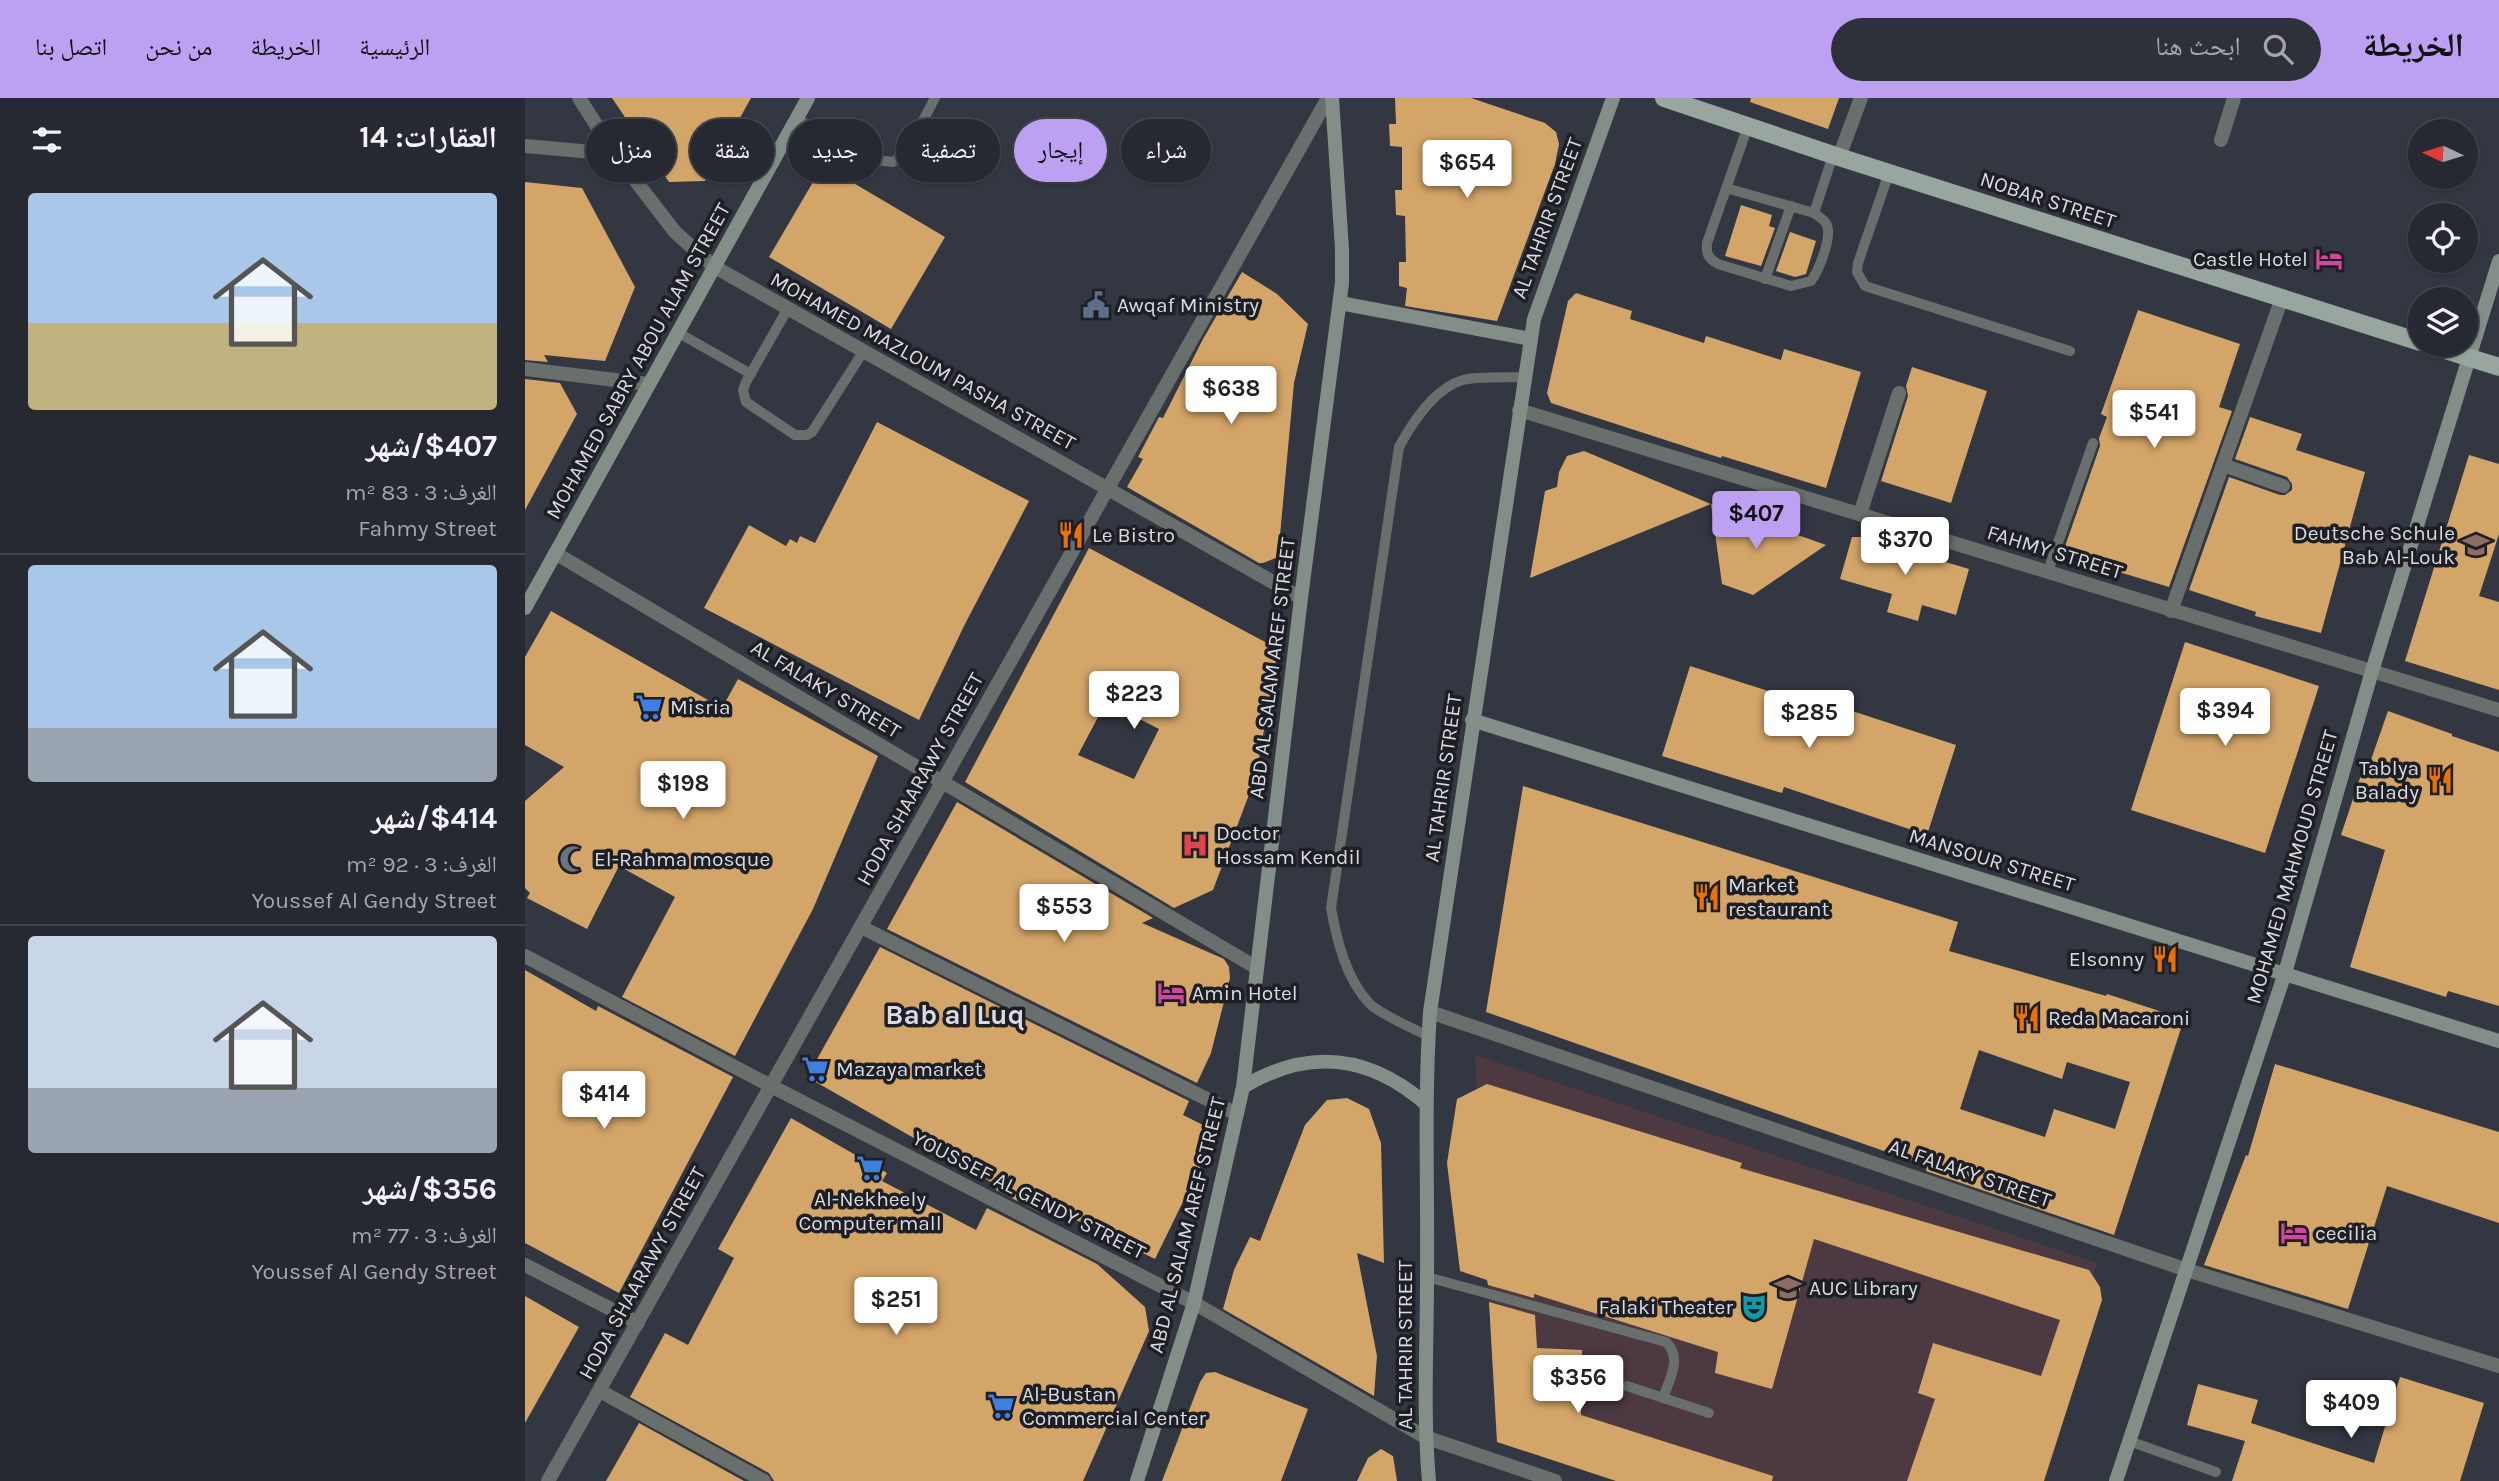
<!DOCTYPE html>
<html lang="ar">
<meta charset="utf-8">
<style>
:root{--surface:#262932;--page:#2e313a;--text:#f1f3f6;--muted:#a4a6ac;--line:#42454d;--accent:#bca0f2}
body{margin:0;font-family:Karla,"Noto Naskh Arabic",sans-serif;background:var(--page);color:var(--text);direction:rtl;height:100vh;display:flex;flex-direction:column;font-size:26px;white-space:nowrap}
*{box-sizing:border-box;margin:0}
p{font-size:23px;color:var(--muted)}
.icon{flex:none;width:38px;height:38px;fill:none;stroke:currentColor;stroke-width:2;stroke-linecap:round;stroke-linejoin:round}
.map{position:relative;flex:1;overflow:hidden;direction:ltr}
.sheet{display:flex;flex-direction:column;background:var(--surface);width:525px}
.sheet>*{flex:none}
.banner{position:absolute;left:21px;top:21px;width:665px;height:63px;direction:rtl;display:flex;gap:14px}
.needle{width:46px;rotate:274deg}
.fabs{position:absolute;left:1883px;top:21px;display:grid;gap:14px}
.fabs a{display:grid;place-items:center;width:70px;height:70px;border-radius:50%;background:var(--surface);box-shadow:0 2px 5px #0004,0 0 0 2px var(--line);font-size:35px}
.price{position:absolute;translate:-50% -60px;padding:0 16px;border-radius:7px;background:#fff;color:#222;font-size:23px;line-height:46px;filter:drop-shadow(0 2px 4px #0008)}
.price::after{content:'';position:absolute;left:50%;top:42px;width:21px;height:16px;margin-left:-10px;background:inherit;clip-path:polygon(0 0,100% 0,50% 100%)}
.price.selected{background:var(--accent);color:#111}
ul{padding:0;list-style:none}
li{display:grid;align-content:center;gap:14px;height:371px;padding:0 28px}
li+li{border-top:2px solid var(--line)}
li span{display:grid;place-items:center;height:217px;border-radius:7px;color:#555}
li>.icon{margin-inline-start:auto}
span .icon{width:126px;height:126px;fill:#fffc;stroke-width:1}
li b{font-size:30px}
h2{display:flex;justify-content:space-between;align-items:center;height:84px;padding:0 28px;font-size:30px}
.pill{padding:0 24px;border-radius:32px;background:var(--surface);box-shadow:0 2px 5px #0004,0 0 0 2px var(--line);font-size:24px;line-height:63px}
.pill.selected{background:var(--accent);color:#111}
header{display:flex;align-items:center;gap:42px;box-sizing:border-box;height:98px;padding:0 35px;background:var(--accent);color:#111}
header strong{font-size:33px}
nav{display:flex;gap:38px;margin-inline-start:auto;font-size:24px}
.search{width:490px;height:63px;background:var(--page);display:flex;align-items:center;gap:18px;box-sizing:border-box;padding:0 24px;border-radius:38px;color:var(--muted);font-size:26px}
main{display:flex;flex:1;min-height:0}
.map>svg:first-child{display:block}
.education{fill:#4c3941}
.building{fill:#d4a569;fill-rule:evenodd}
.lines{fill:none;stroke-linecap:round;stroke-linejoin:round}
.lane{stroke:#696f6c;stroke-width:10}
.street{stroke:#696f6c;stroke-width:14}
.secondary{stroke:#848e89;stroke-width:14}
.primary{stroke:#99a6a0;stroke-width:18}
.labels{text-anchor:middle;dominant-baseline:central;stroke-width:7;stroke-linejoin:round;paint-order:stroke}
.street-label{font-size:21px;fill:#d9dbe2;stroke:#1d1f24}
.poi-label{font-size:21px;fill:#d9dbe2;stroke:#1d1f24;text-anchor:start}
.district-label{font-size:28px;font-weight:bold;fill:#d9dbe2;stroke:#1d1f24}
</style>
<header>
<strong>الخريطة</strong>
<div class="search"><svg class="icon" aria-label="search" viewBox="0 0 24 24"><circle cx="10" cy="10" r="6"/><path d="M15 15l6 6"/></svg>ابحث هنا</div>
<nav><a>الرئيسية</a><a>الخريطة</a><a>من نحن</a><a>اتصل بنا</a></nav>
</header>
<main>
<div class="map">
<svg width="1974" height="1383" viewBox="0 0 1974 1383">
<rect width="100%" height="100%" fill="#333742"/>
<path class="education" d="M 950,957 L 1572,1165 L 1497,1383 L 1091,1383 L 972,1344 Z"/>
<g class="building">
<path d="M 87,0 L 226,0 L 180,83 L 144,84 Z"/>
<path d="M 870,0 L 946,0 L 1020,25 L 1031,34 L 1034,46 L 1030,66 L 972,223 L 880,208 L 882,190 L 874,188 L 874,164 L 881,164 L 880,118 L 871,117 L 870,92 L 877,92 L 877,49 L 865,48 L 864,26 L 871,26 Z"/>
<path d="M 1226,0 L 1314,0 L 1303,31 L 1225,4 Z"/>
<path d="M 298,67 L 420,139 L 366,231 L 244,159 Z"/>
<path d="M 0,84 L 57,90 L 110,189 L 80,263 L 19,257 L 23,264 L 0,262 Z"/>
<path d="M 1216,107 L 1247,117 L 1244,128 L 1250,130 L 1236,168 L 1200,158 Z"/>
<path d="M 1265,134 L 1291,143 L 1281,176 L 1270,179 L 1251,173 Z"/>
<path d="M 717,174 L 752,196 L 783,226 L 769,285 L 753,459 L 738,465 L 734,465 L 602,389 L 618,361 L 613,359 L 634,319 L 638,320 L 678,241 Z"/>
<path d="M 1051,195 L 1107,213 L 1105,221 L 1179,245 L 1181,238 L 1256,262 L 1259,251 L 1336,274 L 1301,390 L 1197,358 L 1196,360 L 1026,305 L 1022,295 L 1043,203 Z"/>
<path d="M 1613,212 L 1715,246 L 1694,309 L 1707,313 L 1644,489 L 1537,457 L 1575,348 L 1574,340 L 1582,319 L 1576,316 Z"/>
<path d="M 1387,269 L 1462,293 L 1426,405 L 1356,383 L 1383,298 L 1381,288 Z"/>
<path d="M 0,281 L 35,285 L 52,316 L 0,412 Z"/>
<path d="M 1725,319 L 1777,336 L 1771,352 L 1840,374 L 1796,535 L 1730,518 L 1731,514 L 1664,492 L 1704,379 L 1755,397 L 1760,397 L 1767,392 L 1767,386 L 1762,379 L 1710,361 Z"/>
<path d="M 352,324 L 504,403 L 439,528 L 394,622 L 179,510 L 224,427 L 261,448 L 265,441 L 272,445 L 275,438 L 290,445 Z"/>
<path d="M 1059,353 L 1186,406 L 1005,480 L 1020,393 L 1032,389 L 1034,374 L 1042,358 Z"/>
<path d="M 1944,357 L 1974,366 L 1974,436 L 1954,498 L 1974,504 L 1974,592 L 1880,563 Z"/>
<path d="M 1186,406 L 1301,447 L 1228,497 L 1197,486 Z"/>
<path d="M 1327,439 L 1337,439 L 1444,471 L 1431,517 L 1397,507 L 1393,523 L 1362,514 L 1367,496 L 1315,481 Z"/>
<path d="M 564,450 L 742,545 L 748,551 L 751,562 L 731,678 L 688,792 L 649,810 L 440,684 ZM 581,604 L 634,631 L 609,681 L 553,657 Z"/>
<path d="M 26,513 L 197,610 L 213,581 L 353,658 L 288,811 L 210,958 L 97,899 L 150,799 L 94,768 L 62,831 L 2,800 L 5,795 L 0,790 L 0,703 L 39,669 L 0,647 L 0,559 Z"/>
<path d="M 1660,544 L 1794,588 L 1740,755 L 1606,712 Z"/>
<path d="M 1165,568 L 1309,614 L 1312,608 L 1431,647 L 1402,737 L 1259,689 L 1257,695 L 1137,658 Z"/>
<path d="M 1863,613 L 1927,636 L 1927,638 L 1974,654 L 1974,908 L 1923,893 L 1921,899 L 1825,869 L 1860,752 L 1816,737 L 1836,677 L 1840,679 Z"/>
<path d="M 998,688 L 1433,824 L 1424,853 L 1581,898 L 1582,896 L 1659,921 L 1589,1137 L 1401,1073 L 1402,1068 L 961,914 ZM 1454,952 L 1537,981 L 1542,964 L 1605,984 L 1590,1031 L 1529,1011 L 1520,1039 L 1435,1011 Z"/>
<path d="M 432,704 L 628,820 L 617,825 L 699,861 L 704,869 L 705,880 L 686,955 L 672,985 L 362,831 Z"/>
<path d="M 355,849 L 664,1003 L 658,1017 L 692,1034 L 630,1161 L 495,1094 L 494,1096 L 516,1115 L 471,1092 L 473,1088 L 282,979 Z"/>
<path d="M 0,872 L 71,913 L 73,908 L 208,979 L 94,1195 L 0,1145 Z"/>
<path d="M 1750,966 L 1974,1034 L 1974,1125 L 1862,1088 L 1823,1211 L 1679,1167 L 1721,1057 L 1723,1058 Z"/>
<path d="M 962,986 L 1217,1065 L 1215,1070 L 1564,1172 L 1575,1189 L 1577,1202 L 1519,1383 L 1382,1383 L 1410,1301 L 1393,1295 L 1408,1245 L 1516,1278 L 1535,1222 L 1289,1141 L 1247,1291 L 1190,1275 L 1193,1254 L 1009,1196 L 1009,1200 L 963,1187 L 962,1182 L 935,1173 L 922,1065 L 932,1001 Z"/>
<path d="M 822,1000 L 844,1011 L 856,1045 L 859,1165 L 832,1155 L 852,1258 L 849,1298 L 698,1211 L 709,1172 L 725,1139 L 735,1143 L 780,1027 L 802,1002 Z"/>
<path d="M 266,1020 L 362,1075 L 357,1083 L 451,1132 L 462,1110 L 572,1166 L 620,1209 L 624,1233 L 558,1383 L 249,1383 L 244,1375 L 105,1299 L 140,1235 L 163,1247 L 209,1160 L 193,1151 Z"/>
<path d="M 0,1198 L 54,1229 L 0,1325 Z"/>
<path d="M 964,1204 L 1010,1217 L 1012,1250 L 1057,1252 L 1056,1317 L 1248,1378 L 1247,1383 L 1091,1383 L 972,1344 Z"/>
<path d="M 690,1274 L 783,1311 L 756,1383 L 637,1383 L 675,1284 L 681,1275 Z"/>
<path d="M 1875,1279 L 1959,1305 L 1935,1383 L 1707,1383 L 1720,1343 L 1662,1327 L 1673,1286 L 1733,1302 L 1726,1325 L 1849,1365 Z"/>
<path d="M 114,1325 L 219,1383 L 81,1383 Z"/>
<path d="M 856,1351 L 868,1358 L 872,1383 L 832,1383 L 843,1360 Z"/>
</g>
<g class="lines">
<g class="lane">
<path d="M 272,21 L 352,62 L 368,64 L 381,55 L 410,0"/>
<path d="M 1364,75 L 1333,165 L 1332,174 L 1340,188 L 1545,253"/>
<path d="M 1201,90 L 1289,115 C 1294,119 1299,121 1302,127 C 1307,140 1294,172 1286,183 L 1266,188 L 1193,166 C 1183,160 1181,156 1182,145 L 1223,28"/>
<path d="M 1289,115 L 1308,57"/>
<path d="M 1240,181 L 1266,108"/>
<path d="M 262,212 L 221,284 L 218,292 L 221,304 L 270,337 L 282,337 L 287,334 L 338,254"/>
<path d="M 152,234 L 226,276"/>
<path d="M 1523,473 L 1568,345"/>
<path d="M 903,938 C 889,931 855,916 845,906 C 821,881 812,843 806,810 L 874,349 C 887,325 910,290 938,282 C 954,278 982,280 999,279"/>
<path d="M 902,1179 L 1141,1244 C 1158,1260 1144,1282 1138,1300"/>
<path d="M 1102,1288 L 1184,1315"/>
<path d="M 1604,1343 L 1691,1374"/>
</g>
<g class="street">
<path d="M 54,0 L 90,56 L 150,134 L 188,168 L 776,500"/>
<path d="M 1696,42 L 1709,0"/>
<path d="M 0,48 L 90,56"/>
<path d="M 1314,59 L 1336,0"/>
<path d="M 0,271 L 123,286"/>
<path d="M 994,312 L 1974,612"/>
<path d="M 1698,367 L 1758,388"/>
<path d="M 1335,416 L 1374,295"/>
<path d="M 30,455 L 732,870"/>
<path d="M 1646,513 L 1757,200"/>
<path d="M 336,829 L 712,1016"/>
<path d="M 0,858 L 246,988 L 669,1205 L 900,1339 L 1030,1383"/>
<path d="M 905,914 L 1662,1172 L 1974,1268"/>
<path d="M 0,1167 L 113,1225"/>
<path d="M 75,1293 L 239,1383"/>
<path d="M 23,1383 L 803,0"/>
</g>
<g class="secondary">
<path d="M 815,205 L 1005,241"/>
<path d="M 0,510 L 283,0"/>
<path d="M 947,622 L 1974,943"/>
<path d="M 718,989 C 783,950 843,956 901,1006"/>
<path d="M 612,1383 L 669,1205 L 718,989 L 776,500 L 817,185 L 817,151 L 807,0"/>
<path d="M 904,1383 C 898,1316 902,1248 902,1180 C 903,1091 899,1003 905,914 L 1009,221 L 1088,0"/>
<path d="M 1591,1383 L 1760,875 L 1847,573 L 1974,163"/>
</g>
<g class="primary">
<path d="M 1139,0 L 1314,59 L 1895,244"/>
<path d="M 1904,247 L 1974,269"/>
</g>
</g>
<defs>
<symbol id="hotel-bare" viewBox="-9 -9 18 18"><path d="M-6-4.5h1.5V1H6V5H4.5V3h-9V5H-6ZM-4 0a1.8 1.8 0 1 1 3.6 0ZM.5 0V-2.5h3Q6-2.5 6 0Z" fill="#d1479c" stroke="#1d1f24" stroke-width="2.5" paint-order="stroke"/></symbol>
<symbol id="civic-bare" viewBox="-9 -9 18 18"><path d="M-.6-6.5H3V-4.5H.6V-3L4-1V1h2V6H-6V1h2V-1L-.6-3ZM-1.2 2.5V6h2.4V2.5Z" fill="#5c6f8a" stroke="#1d1f24" stroke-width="2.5" paint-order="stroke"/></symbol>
<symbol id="restaurant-bare" viewBox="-9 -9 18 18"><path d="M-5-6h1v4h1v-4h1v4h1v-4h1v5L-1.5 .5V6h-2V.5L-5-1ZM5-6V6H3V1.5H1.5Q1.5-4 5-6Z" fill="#e8710a" stroke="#1d1f24" stroke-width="2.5" paint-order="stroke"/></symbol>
<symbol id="school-bare" viewBox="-9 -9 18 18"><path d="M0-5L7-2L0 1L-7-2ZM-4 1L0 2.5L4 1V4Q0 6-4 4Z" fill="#8d6e63" stroke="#1d1f24" stroke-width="2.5" paint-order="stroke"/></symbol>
<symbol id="supermarket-bare" viewBox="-9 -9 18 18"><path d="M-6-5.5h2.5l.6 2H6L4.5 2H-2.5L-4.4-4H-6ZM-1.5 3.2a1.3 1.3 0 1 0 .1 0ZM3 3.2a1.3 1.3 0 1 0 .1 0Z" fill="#3f7fe0" stroke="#1d1f24" stroke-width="2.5" paint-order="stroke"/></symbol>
<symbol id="hospital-bare" viewBox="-9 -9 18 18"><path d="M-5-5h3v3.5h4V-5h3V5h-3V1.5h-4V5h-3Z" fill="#e0444e" stroke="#1d1f24" stroke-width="2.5" paint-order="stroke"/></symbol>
<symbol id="mosque-bare" viewBox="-9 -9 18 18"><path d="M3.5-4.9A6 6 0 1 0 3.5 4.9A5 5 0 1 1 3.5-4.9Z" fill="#6b7280" stroke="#1d1f24" stroke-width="2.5" paint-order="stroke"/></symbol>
<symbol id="university-bare" viewBox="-9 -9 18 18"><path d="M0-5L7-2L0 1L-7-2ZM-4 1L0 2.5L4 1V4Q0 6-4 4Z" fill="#8d6e63" stroke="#1d1f24" stroke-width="2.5" paint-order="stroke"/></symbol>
<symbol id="theatre-bare" viewBox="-9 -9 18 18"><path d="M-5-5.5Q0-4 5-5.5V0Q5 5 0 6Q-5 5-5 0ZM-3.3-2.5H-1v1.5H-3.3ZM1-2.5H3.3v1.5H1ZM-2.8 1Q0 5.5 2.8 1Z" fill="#0f9aa8" stroke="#1d1f24" stroke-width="2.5" paint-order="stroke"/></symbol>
</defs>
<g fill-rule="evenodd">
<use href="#hotel-bare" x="1785" y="142" width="38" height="38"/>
<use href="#civic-bare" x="552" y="188" width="38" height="38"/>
<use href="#restaurant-bare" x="527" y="418" width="38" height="38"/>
<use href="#school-bare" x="1932" y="428" width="38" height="38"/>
<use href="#supermarket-bare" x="105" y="590" width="38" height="38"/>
<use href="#restaurant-bare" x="1896" y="663" width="38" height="38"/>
<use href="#hospital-bare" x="651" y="728" width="38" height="38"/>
<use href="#mosque-bare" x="29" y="742" width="38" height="38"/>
<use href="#restaurant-bare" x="1163" y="780" width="38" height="38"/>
<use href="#restaurant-bare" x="1621" y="842" width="38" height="38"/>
<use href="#hotel-bare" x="627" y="876" width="38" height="38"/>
<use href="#restaurant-bare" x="1483" y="901" width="38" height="38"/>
<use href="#supermarket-bare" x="271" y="952" width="38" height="38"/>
<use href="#supermarket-bare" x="326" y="1051" width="38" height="38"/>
<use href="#hotel-bare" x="1750" y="1116" width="38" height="38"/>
<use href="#university-bare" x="1244" y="1171" width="38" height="38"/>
<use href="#theatre-bare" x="1210" y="1190" width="38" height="38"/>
<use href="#supermarket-bare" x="457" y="1289" width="38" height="38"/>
</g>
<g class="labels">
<g class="street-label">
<text transform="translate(1523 102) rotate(18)">NOBAR STREET</text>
<text transform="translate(1022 120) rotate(-70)">AL TAHRIR STREET</text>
<text transform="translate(113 263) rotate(-61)">MOHAMED SABRY ABOU ALAM STREET</text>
<text transform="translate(398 263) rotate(29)">MOHAMED MAZLOUM PASHA STREET</text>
<text transform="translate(1530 454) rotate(17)">FAHMY STREET</text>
<text transform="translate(747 570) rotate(-83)">ABD AL SALAM AREF STREET</text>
<text transform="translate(301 591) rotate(31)">AL FALAKY STREET</text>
<text transform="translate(918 680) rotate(-82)">AL TAHRIR STREET</text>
<text transform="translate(395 681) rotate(-61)">HODA SHAARAWY STREET</text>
<text transform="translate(1467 762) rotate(17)">MANSOUR STREET</text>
<text transform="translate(1767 769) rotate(-74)">MOHAMED MAHMOUD STREET</text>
<text transform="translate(1445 1075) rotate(19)">AL FALAKY STREET</text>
<text transform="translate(504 1097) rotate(27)">YOUSSEF AL GENDY STREET</text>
<text transform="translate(662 1127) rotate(-76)">ABD AL SALAM AREF STREET</text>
<text transform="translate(117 1175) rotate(-61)">HODA SHAARAWY STREET</text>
<text transform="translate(880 1247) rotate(-90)">AL TAHRIR STREET</text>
</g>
<g class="poi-label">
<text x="1783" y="161" text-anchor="end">Castle Hotel</text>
<text x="592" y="207">Awqaf Ministry</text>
<text x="1930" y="435" text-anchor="end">Deutsche Schule<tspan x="1930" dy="24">Bab Al-Louk</tspan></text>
<text x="567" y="437">Le Bistro</text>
<text x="145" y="609">Misria</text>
<text x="1894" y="670" text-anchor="end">Tablya<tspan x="1894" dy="24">Balady</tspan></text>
<text x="691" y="735">Doctor<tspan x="691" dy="24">Hossam Kendil</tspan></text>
<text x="69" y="761">El-Rahma mosque</text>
<text x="1203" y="787">Market<tspan x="1203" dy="24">restaurant</tspan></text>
<text x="1619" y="861" text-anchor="end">Elsonny</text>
<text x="667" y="895">Amin Hotel</text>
<text x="1523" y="920">Reda Macaroni</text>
<text x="311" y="971">Mazaya market</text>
<text x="345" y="1101" text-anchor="middle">Al-Nekheely<tspan x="345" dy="24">Computer mall</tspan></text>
<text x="1790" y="1135">cecilia</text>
<text x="1284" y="1190">AUC Library</text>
<text x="1208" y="1209" text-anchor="end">Falaki Theater</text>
<text x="497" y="1296">Al-Bustan<tspan x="497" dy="24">Commercial Center</tspan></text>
</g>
<g class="district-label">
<text x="430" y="916">Bab al Luq</text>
</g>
</g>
</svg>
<div class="fabs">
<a><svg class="needle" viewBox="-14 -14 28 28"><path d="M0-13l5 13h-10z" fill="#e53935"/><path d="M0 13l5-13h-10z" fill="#a4a6ac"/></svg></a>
<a><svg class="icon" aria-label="locate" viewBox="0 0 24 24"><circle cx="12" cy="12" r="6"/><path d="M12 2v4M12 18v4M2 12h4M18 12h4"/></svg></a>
<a><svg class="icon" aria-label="layers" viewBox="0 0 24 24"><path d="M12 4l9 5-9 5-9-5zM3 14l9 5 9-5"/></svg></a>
</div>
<b class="price" style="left:942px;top:102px">$654</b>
<b class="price" style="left:706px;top:328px">$638</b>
<b class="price" style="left:1629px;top:352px">$541</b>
<b class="price selected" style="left:1231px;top:453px">$407</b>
<b class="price" style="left:1380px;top:479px">$370</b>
<b class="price" style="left:609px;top:633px">$223</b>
<b class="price" style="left:1700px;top:650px">$394</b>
<b class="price" style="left:1284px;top:652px">$285</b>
<b class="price" style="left:158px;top:723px">$198</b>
<b class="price" style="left:539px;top:846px">$553</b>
<b class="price" style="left:79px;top:1033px">$414</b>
<b class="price" style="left:371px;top:1239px">$251</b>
<b class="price" style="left:1053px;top:1317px">$356</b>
<b class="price" style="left:1826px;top:1342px">$409</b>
<div class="banner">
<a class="pill">شراء</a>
<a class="pill selected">إيجار</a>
<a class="pill">تصفية</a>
<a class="pill">جديد</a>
<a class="pill">شقة</a>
<a class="pill">منزل</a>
</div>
</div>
<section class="sheet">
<h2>العقارات: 14<svg class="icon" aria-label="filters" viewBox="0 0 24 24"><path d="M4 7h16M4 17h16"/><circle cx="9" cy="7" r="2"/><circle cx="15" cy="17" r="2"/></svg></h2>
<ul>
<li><span style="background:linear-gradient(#a9c7e8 60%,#c2b280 0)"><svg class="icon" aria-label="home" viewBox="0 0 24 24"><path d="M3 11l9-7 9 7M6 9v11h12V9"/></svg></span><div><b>$407/شهر</b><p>الغرف: 3 · 83 m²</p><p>Fahmy Street</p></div></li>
<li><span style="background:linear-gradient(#a9c7e8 75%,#9aa5b1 0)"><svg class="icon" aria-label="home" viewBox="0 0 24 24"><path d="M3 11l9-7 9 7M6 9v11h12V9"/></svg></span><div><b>$414/شهر</b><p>الغرف: 3 · 92 m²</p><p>Youssef Al Gendy Street</p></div></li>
<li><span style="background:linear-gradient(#c9d6e8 70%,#9aa5b1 0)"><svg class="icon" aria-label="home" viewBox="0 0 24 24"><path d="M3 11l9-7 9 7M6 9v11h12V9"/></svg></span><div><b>$356/شهر</b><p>الغرف: 3 · 77 m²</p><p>Youssef Al Gendy Street</p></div></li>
</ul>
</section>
</main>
